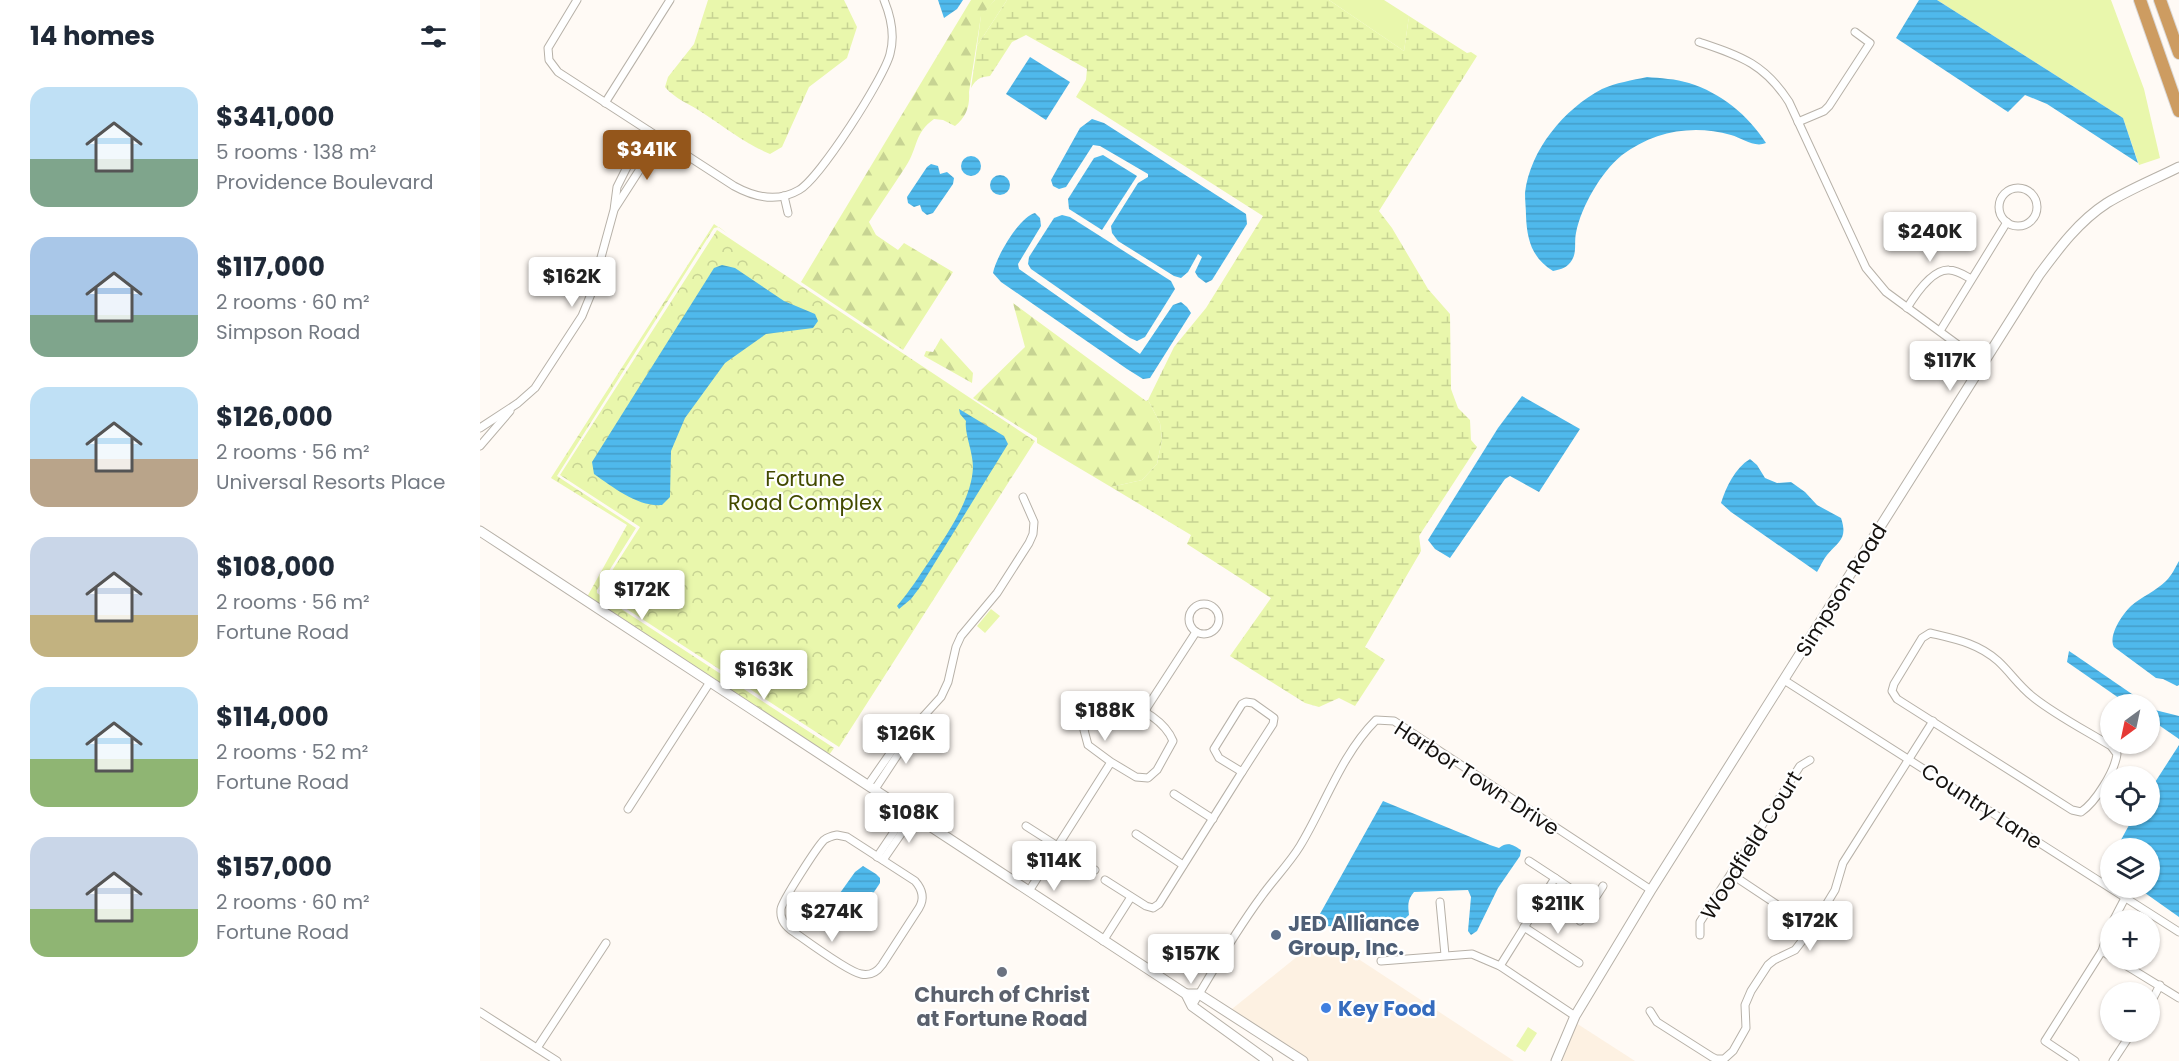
<!DOCTYPE html>
<meta charset="utf-8">
<style>
:root{--surface:#fff;--page:#f2f2f3;--text:#1f2937;--muted:#747a83;--accent:#94561b}
body{margin:0;font-family:Poppins,sans-serif;background:var(--page);color:var(--text);height:100vh;display:flex;flex-direction:column;font-size:22px;white-space:nowrap}
*{box-sizing:border-box;margin:0}
p{font-size:20px;color:var(--muted)}
.icon{flex:none;width:33px;height:33px;fill:none;stroke:currentColor;stroke-width:2;stroke-linecap:round;stroke-linejoin:round}
.map{position:relative;flex:1;overflow:hidden}
.side{display:flex;flex-direction:column;background:var(--surface);width:480px}
.side>*{flex:none}
.needle{width:39px;rotate:213deg}
.buttons{position:absolute;left:1620px;top:694px;display:grid;gap:12px}
.buttons a{display:grid;place-items:center;width:60px;height:60px;border-radius:50%;background:var(--surface);box-shadow:0 2px 4px #0004;font-size:30px}
.price{position:absolute;translate:-50% -51px;padding:0 14px;border-radius:6px;background:#fff;color:#222;font-size:20px;line-height:39px;filter:drop-shadow(0 2px 3px #0008)}
.price::after{content:'';position:absolute;left:50%;top:36px;width:18px;height:14px;margin-left:-9px;background:inherit;clip-path:polygon(0 0,100% 0,50% 100%)}
.price.on{background:var(--accent);color:#fff}
ul{padding:0;list-style:none}
li{display:flex;align-items:center;gap:18px;height:150px;padding:0 30px}
li span{display:grid;place-items:center;flex:none;width:168px;height:120px;border-radius:18px;color:#555}
li>.icon{margin-inline-start:auto}
span .icon{width:72px;height:72px;fill:#fffc;stroke-width:1}
li b{font-size:26px}
h2{display:flex;justify-content:space-between;align-items:center;height:72px;padding:0 30px;font-size:26px}
main{display:flex;flex:1;min-height:0}
.map>svg:first-child{display:block}
.built{fill:#fdf1e2}
.grass{fill:#e9f7ac}
.forest{fill:url(#forest-firs)}
.wetland{fill:url(#wetland-marsh)}
.park{fill:url(#park-crowns)}
.water{fill:url(#water-rules)}
.lines{fill:none;stroke-linecap:round;stroke-linejoin:round}
.street-casing{stroke:#b7b1a8;stroke-width:9}
.secondary-casing{stroke:#b7b1a8;stroke-width:11}
.highway-casing{stroke:#dad9d9;stroke-width:14}
.street{stroke:#fff;stroke-width:7}
.secondary{stroke:#fff;stroke-width:9}
.highway{stroke:#cd9c61;stroke-width:12}
.service-dot{fill:#5c6f8a;stroke:#fff;stroke-width:2}
.worship-dot{fill:#6b7280;stroke:#fff;stroke-width:2}
.shop-dot{fill:#3f7fe0;stroke:#fff;stroke-width:2}
.labels{text-anchor:middle;dominant-baseline:central;stroke-width:4.5;stroke-linejoin:round;paint-order:stroke}
.park-label{font-size:21px;fill:#424a00;stroke:#fff}
.street-label{font-size:21px;fill:#161310;stroke:#fff}
.service-label{font-size:21px;font-weight:bold;fill:#4e5e75;stroke:#fff;text-anchor:start}
.worship-label{font-size:21px;font-weight:bold;fill:#5b616d;stroke:#fff}
.shop-label{font-size:21px;font-weight:bold;fill:#366cbe;stroke:#fff;text-anchor:start}
</style>
<main>
<section class="side">
<h2>14 homes<svg class="icon" aria-label="filters" viewBox="0 0 24 24"><path d="M4 7h16M4 17h16"/><circle cx="9" cy="7" r="2"/><circle cx="15" cy="17" r="2"/></svg></h2>
<ul>
<li><span style="background:linear-gradient(#bfe0f5 60%,#7fa58c 0)"><svg class="icon" aria-label="home" viewBox="0 0 24 24"><path d="M3 11l9-7 9 7M6 9v11h12V9"/></svg></span><div><b>$341,000</b><p>5 rooms · 138 m²</p><p>Providence Boulevard</p></div></li>
<li><span style="background:linear-gradient(#a9c7e8 65%,#7fa58c 0)"><svg class="icon" aria-label="home" viewBox="0 0 24 24"><path d="M3 11l9-7 9 7M6 9v11h12V9"/></svg></span><div><b>$117,000</b><p>2 rooms · 60 m²</p><p>Simpson Road</p></div></li>
<li><span style="background:linear-gradient(#bfe0f5 60%,#b9a48a 0)"><svg class="icon" aria-label="home" viewBox="0 0 24 24"><path d="M3 11l9-7 9 7M6 9v11h12V9"/></svg></span><div><b>$126,000</b><p>2 rooms · 56 m²</p><p>Universal Resorts Place</p></div></li>
<li><span style="background:linear-gradient(#c9d6e8 65%,#c2b280 0)"><svg class="icon" aria-label="home" viewBox="0 0 24 24"><path d="M3 11l9-7 9 7M6 9v11h12V9"/></svg></span><div><b>$108,000</b><p>2 rooms · 56 m²</p><p>Fortune Road</p></div></li>
<li><span style="background:linear-gradient(#bfe0f5 60%,#8fb573 0)"><svg class="icon" aria-label="home" viewBox="0 0 24 24"><path d="M3 11l9-7 9 7M6 9v11h12V9"/></svg></span><div><b>$114,000</b><p>2 rooms · 52 m²</p><p>Fortune Road</p></div></li>
<li><span style="background:linear-gradient(#c9d6e8 60%,#8fb573 0)"><svg class="icon" aria-label="home" viewBox="0 0 24 24"><path d="M3 11l9-7 9 7M6 9v11h12V9"/></svg></span><div><b>$157,000</b><p>2 rooms · 60 m²</p><p>Fortune Road</p></div></li>
</ul>
</section>
<div class="map">
<svg width="1699" height="1061" viewBox="0 0 1699 1061">
<defs>
<pattern id="forest-firs" width="22" height="20" patternUnits="userSpaceOnUse" patternTransform="scale(1.5)"><rect width="22" height="20" fill="#e9f7ac"/><path d="M5 1l3.5 6h-7zM16 11l3.5 6h-7z" fill="#c7d393"/></pattern>
<pattern id="wetland-marsh" width="20" height="14" patternUnits="userSpaceOnUse" patternTransform="scale(1.5)"><rect width="20" height="14" fill="#e9f7ac"/><path d="M1 5h8M5 5V1M11 12h8M15 12V8" fill="none" stroke="#c7d393"/></pattern>
<pattern id="park-crowns" width="20" height="18" patternUnits="userSpaceOnUse" patternTransform="scale(1.5)"><rect width="20" height="18" fill="#e9f7ac"/><path d="M2 6a3 3 0 1 1 6 0M12 15a3 3 0 1 1 6 0" fill="none" stroke="#c7d393"/></pattern>
<pattern id="water-rules" width="6" height="5" patternUnits="userSpaceOnUse" patternTransform="scale(1.5)"><rect width="6" height="5" fill="#4fb9ec"/><path d="M0 2.5h6" fill="none" stroke="#449ec9"/></pattern>
</defs>
<rect width="100%" height="100%" fill="#fffaf5"/>
<g class="built">
<path d="M 851,941 L 1034,1061 L 823,1061 L 747,1013 L 829,947 Z"/>
<path d="M 1096,1023 L 1155,1061 L 1071,1061 Z"/>
</g>
<g class="grass">
<path d="M 515,0 L 527,0 L 497,46 L 501,15 Z"/>
<path d="M 849,0 L 904,0 L 929,16 L 924,51 Z"/>
<path d="M 1457,0 L 1631,0 L 1664,89 L 1680,158 L 1659,165 L 1643,118 Z"/>
<path d="M 511,609 L 520,616 L 505,633 L 497,626 Z"/>
<path d="M 1048,1027 L 1057,1033 L 1045,1052 L 1036,1046 Z"/>
</g>
<g class="forest">
<path d="M 491,0 L 515,0 L 501,16 L 489,92 C 490,107 486,117 475,126 L 463,120 L 454,119 C 434,133 438,148 426,166 C 414,185 401,203 389,222 L 396,235 L 418,250 L 424,243 L 473,272 L 423,350 L 321,282 Z"/>
<path d="M 533,303 L 666,401 L 668,400 L 680,423 L 682,440 L 677,464 L 662,480 L 631,487 L 557,443 L 557,438 L 493,398 L 545,347 Z"/>
<path d="M 461,338 L 493,373 L 492,383 L 444,356 L 446,351 L 453,352 Z"/>
</g>
<g class="wetland">
<path d="M 228,0 L 364,0 L 377,27 L 367,58 L 329,87 L 302,147 L 290,154 C 264,143 246,128 223,113 C 210,104 195,99 185,87 L 188,77 L 214,44 Z"/>
<path d="M 527,0 L 849,0 L 924,51 L 929,16 L 987,53 L 991,52 L 997,56 L 899,211 L 912,228 L 948,289 L 970,314 L 971,389 L 978,408 L 990,420 L 991,440 L 997,447 L 939,536 L 941,551 L 885,647 L 905,660 L 875,706 L 859,698 L 839,707 L 825,703 L 750,656 L 791,598 L 707,544 L 711,535 L 631,487 L 662,480 L 677,464 L 682,440 L 680,423 L 668,400 L 694,347 L 726,308 L 783,216 L 596,97 L 606,80 L 607,69 L 546,35 L 532,42 L 510,76 C 500,77 496,79 491,88 L 497,46 Z"/>
</g>
<g class="park">
<path d="M 234,224 L 248,234 L 239,227 L 234,228 L 77,476 L 156,528 L 117,590 L 117,593 L 354,748 L 349,755 L 107,597 L 147,525 L 71,478 Z"/>
<path d="M 237,230 L 555,441 L 359,747 L 119,591 L 160,527 L 80,475 Z"/>
</g>
<g class="water">
<path d="M 458,0 L 483,0 L 477,9 L 464,18 Z"/>
<path d="M 1439,0 L 1457,0 L 1643,118 L 1658,163 L 1567,104 L 1545,95 L 1528,112 L 1416,38 Z"/>
<path d="M 550,57 L 590,82 L 566,120 L 526,94 Z"/>
<path d="M 1167,77 C 1180,78 1196,79 1209,83 C 1241,93 1268,115 1286,143 C 1274,148 1262,138 1251,135 C 1213,124 1174,131 1142,155 C 1121,172 1101,207 1096,233 C 1094,242 1097,252 1092,260 C 1087,268 1082,269 1073,271 C 1052,258 1047,240 1046,216 C 1046,209 1045,201 1045,193 C 1050,150 1084,109 1122,89 C 1135,83 1153,80 1167,77 Z"/>
<path d="M 612,119 L 624,123 L 766,214 L 767,224 L 732,280 L 726,283 L 718,277 L 715,272 L 722,257 L 718,254 L 708,272 L 701,278 L 694,276 L 638,241 L 632,233 L 631,226 L 658,183 L 668,177 L 668,174 L 620,146 L 613,145 L 586,187 L 579,189 L 573,186 L 571,180 L 600,128 Z"/>
<path d="M 623,155 L 657,176 L 622,230 L 589,209 L 588,199 L 614,158 Z"/>
<circle cx="491" cy="166" r="10"/>
<path d="M 451,164 L 458,166 L 460,174 L 467,172 L 474,178 L 473,184 L 453,213 L 447,215 L 442,211 L 440,205 L 434,207 L 428,203 L 427,197 L 447,167 Z"/>
<circle cx="520" cy="185" r="10"/>
<path d="M 555,213 L 560,218 L 561,226 L 538,264 L 539,269 L 660,354 L 693,305 L 701,302 L 707,307 L 711,313 L 670,378 L 663,379 L 647,369 L 521,282 L 513,273 C 516,257 539,217 555,213 Z"/>
<path d="M 582,215 L 590,217 L 691,281 L 695,289 L 665,337 L 657,341 L 650,338 L 551,269 L 548,264 L 549,257 L 574,218 Z"/>
<path d="M 242,265 L 255,268 L 304,301 L 335,314 L 338,321 L 333,328 L 286,334 L 245,363 L 205,418 L 191,451 L 190,497 L 182,505 C 158,507 134,488 114,474 L 112,462 L 234,268 Z"/>
<path d="M 1042,396 L 1100,429 L 1059,492 L 1030,476 L 1025,479 L 970,558 L 955,549 L 948,540 L 1018,428 Z"/>
<path d="M 479,409 L 524,436 L 528,444 L 440,587 L 431,599 L 419,609 L 417,606 C 430,591 439,576 450,560 C 467,534 492,499 493,467 C 493,452 484,432 486,421 L 480,414 Z"/>
<path d="M 1270,459 L 1277,465 L 1285,478 L 1297,483 L 1311,482 L 1325,492 L 1337,505 L 1361,518 C 1368,539 1359,541 1347,555 C 1343,560 1340,567 1337,572 L 1251,512 L 1241,503 C 1246,487 1255,468 1270,459 Z"/>
<path d="M 1699,561 L 1699,685 L 1697,686 L 1683,679 L 1676,678 L 1634,647 C 1628,635 1642,615 1651,606 C 1661,597 1676,591 1686,581 C 1692,575 1695,568 1699,561 Z"/>
<path d="M 1589,651 L 1595,655 L 1668,705 L 1649,705 L 1587,662 Z"/>
<path d="M 1670,706 L 1675,710 L 1699,716 L 1699,739 L 1670,719 Z"/>
<path d="M 1699,745 L 1699,917 L 1658,888 L 1670,888 L 1670,849 L 1636,849 L 1654,816 L 1670,816 L 1670,790 Z"/>
<path d="M 903,801 L 1010,845 L 1019,848 C 1028,841 1033,845 1041,850 L 1040,856 L 1018,888 L 997,931 L 991,935 L 988,931 L 991,897 L 988,890 L 934,892 C 927,900 928,906 929,915 L 920,923 L 908,925 C 890,914 881,938 860,925 C 851,927 843,927 836,921 Z"/>
<path d="M 383,866 L 396,874 L 400,878 L 400,883 L 376,919 L 358,909 L 355,904 L 355,900 L 375,872 Z"/>
</g>
<g class="lines">
<defs>
<g id="street">
<path d="M 97,0 L 68,48 L 69,60 L 78,72 L 254,186 C 274,197 297,203 319,190 C 340,178 404,78 410,54 C 415,36 411,17 404,0"/>
<path d="M 1219,42 C 1260,56 1284,63 1309,102 L 1386,268 L 1406,292 L 1504,364"/>
<path d="M 125,103 L 190,0"/>
<path d="M 1318,122 L 1344,111 L 1349,106 L 1390,43 L 1375,32"/>
<circle cx="1538" cy="207" r="19"/>
<path d="M 304,196 L 308,213"/>
<path d="M 135,208 L 180,138"/>
<path d="M 1427,308 C 1435,295 1452,269 1469,270 C 1477,270 1484,275 1491,279"/>
<path d="M 1460,331 L 1527,222"/>
<path d="M 0,428 L 38,403 L 55,388 L 102,316 L 111,294 L 134,210 L 137,187 L 149,163 L 169,131"/>
<path d="M 0,446 L 30,411"/>
<circle cx="724" cy="619" r="15"/>
<path d="M 1450,633 C 1475,639 1498,643 1518,661 C 1531,673 1538,685 1553,697 C 1577,716 1605,730 1631,746 L 1637,754 C 1635,771 1615,803 1601,812 L 1592,810 L 1417,699 L 1412,691 L 1414,684 L 1442,638 Z"/>
<path d="M 1304,680 L 1699,932"/>
<path d="M 766,702 L 773,703 L 794,718 L 793,724 L 762,772 L 739,758 L 734,749 L 762,704 Z"/>
<path d="M 664,712 L 716,632"/>
<path d="M 388,785 L 425,732 L 431,730 L 461,697 L 468,682 L 476,647 L 481,636 L 517,593 L 549,543 L 553,534 L 554,522 L 543,497"/>
<path d="M 395,789 L 430,736 L 431,730"/>
<path d="M 694,794 L 733,819"/>
<path d="M 148,809 L 230,682"/>
<path d="M 546,826 L 615,870"/>
<path d="M 656,834 L 703,865"/>
<path d="M 357,835 L 367,837 L 435,881 C 442,889 445,898 439,908 L 402,965 C 397,972 390,976 381,974 C 368,972 324,939 311,930 C 304,925 300,918 301,909 C 302,901 337,847 344,840 C 348,837 352,836 357,835 Z"/>
<path d="M 397,857 L 428,811"/>
<path d="M 403,860 L 434,815"/>
<path d="M 1049,861 L 1075,878"/>
<path d="M 1251,874 L 1332,928"/>
<path d="M 625,880 L 666,906 L 673,908 L 679,904 L 762,772"/>
<path d="M 549,891 L 631,762 L 608,745 L 604,730 L 621,703 L 634,696 C 656,707 684,718 693,741 L 677,770 L 668,778 L 656,777 L 631,762"/>
<path d="M 960,902 L 965,955"/>
<path d="M 1100,921 L 1123,886"/>
<path d="M 1633,921 L 1645,898"/>
<path d="M 1044,927 L 1099,963"/>
<path d="M 1220,935 L 1220,922 L 1320,766 L 1330,760"/>
<path d="M 623,941 L 651,897"/>
<path d="M 1622,951 L 1630,956"/>
<path d="M 1637,960 L 1699,998"/>
<path d="M 901,961 L 992,954 L 1020,966 L 1095,1016"/>
<path d="M 1020,966 L 1075,878 L 1112,903"/>
<path d="M 1670,1004 L 1680,985"/>
<path d="M 712,1006 C 734,969 755,932 781,897 C 793,880 809,864 820,846 C 845,805 861,755 896,720 L 914,721 L 1171,890"/>
<path d="M 1170,1011 L 1177,1022 L 1232,1057 L 1236,1059 L 1244,1059 L 1253,1051 L 1266,1028 L 1265,1005 L 1271,991 L 1288,965 L 1294,960 L 1315,950 L 1332,928 L 1355,890 L 1363,863 L 1453,721"/>
<path d="M 0,1012 L 77,1061"/>
<path d="M 57,1048 L 126,943"/>
<path d="M 1595,1061 L 1565,1041 L 1622,951 L 1630,926"/>
<path d="M 1633,1061 L 1652,1032"/>
</g>
<g id="secondary">
<path d="M 0,531 L 706,994 L 712,1006 L 788,1061"/>
<path d="M 706,994 L 719,994 L 823,1061"/>
<path d="M 1076,1061 L 1095,1016 L 1171,890 L 1559,275 C 1579,248 1599,221 1627,203 C 1650,189 1675,179 1699,167"/>
</g>
<g id="highway">
<path d="M 1660,0 L 1699,111"/>
<path d="M 1680,0 L 1699,53"/>
</g>
</defs>
<use href="#street" class="street-casing"/>
<use href="#secondary" class="secondary-casing"/>
<use href="#highway" class="highway-casing"/>
<use href="#street" class="street"/>
<use href="#secondary" class="secondary"/>
<use href="#highway" class="highway"/>
</g>
<circle class="service-dot" cx="796" cy="935" r="6"/>
<circle class="worship-dot" cx="522" cy="972" r="6"/>
<circle class="shop-dot" cx="846" cy="1008" r="6"/>
<g class="labels">
<g class="park-label">
<text x="325" y="478">Fortune<tspan x="325" dy="24">Road Complex</tspan></text>
</g>
<g class="street-label">
<text transform="translate(1361 590) rotate(-58)">Simpson Road</text>
<text transform="translate(997 778) rotate(33)">Harbor Town Drive</text>
<text transform="translate(1502 806) rotate(33)">Country Lane</text>
<text transform="translate(1271 845) rotate(-58)">Woodfield Court</text>
</g>
<g class="service-label">
<text x="808" y="923">JED Alliance<tspan x="808" dy="24">Group, Inc.</tspan></text>
</g>
<g class="worship-label">
<text x="522" y="994">Church of Christ<tspan x="522" dy="24">at Fortune Road</tspan></text>
</g>
<g class="shop-label">
<text x="858" y="1008">Key Food</text>
</g>
</g>
</svg>
<div class="buttons">
<a><svg class="needle" viewBox="-14 -14 28 28"><path d="M0-13l5 13h-10z" fill="#e53935"/><path d="M0 13l5-13h-10z" fill="#747a83"/></svg></a>
<a><svg class="icon" aria-label="locate" viewBox="0 0 24 24"><circle cx="12" cy="12" r="6"/><path d="M12 2v4M12 18v4M2 12h4M18 12h4"/></svg></a>
<a><svg class="icon" aria-label="layers" viewBox="0 0 24 24"><path d="M12 4l9 5-9 5-9-5zM3 14l9 5 9-5"/></svg></a>
<a>+</a>
<a>−</a>
</div>
<b class="price on" style="left:167px;top:181px">$341K</b>
<b class="price" style="left:1450px;top:263px">$240K</b>
<b class="price" style="left:92px;top:308px">$162K</b>
<b class="price" style="left:1470px;top:392px">$117K</b>
<b class="price" style="left:162px;top:621px">$172K</b>
<b class="price" style="left:284px;top:701px">$163K</b>
<b class="price" style="left:625px;top:742px">$188K</b>
<b class="price" style="left:426px;top:765px">$126K</b>
<b class="price" style="left:429px;top:844px">$108K</b>
<b class="price" style="left:574px;top:892px">$114K</b>
<b class="price" style="left:1078px;top:935px">$211K</b>
<b class="price" style="left:352px;top:943px">$274K</b>
<b class="price" style="left:1330px;top:952px">$172K</b>
<b class="price" style="left:711px;top:985px">$157K</b>
</div>
</main>
